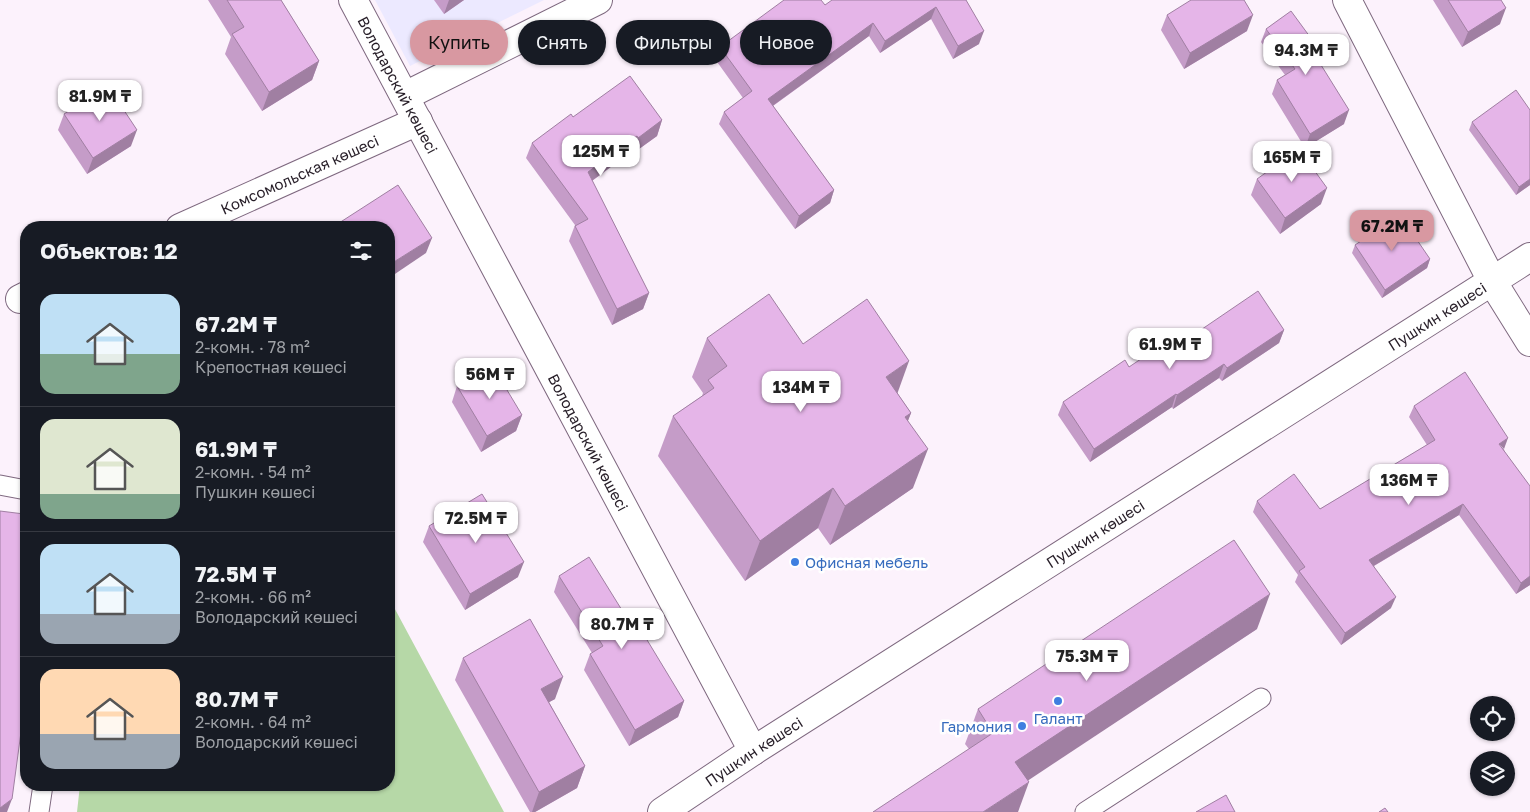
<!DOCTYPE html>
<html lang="ru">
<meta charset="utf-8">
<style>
:root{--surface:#171b24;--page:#242831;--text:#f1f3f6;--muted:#9ea1a6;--line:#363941;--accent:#d898a1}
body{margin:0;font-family:"Golos Text",sans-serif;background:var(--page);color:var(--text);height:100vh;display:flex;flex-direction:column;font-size:19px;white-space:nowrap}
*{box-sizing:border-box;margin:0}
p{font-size:16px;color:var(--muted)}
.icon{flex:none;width:28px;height:28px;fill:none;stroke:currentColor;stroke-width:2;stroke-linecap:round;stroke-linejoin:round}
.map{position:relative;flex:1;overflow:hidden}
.drawer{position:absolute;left:20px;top:221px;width:375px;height:570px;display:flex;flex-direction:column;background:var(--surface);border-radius:20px;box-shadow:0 1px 4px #0004}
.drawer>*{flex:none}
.top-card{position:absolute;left:410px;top:20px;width:475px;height:45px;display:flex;gap:10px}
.buttons{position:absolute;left:1470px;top:696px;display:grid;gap:10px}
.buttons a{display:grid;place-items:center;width:45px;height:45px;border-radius:50%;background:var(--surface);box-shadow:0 1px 4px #0004;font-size:25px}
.price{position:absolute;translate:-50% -42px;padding:0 11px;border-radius:10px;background:#fff;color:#222;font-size:16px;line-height:32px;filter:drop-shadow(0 1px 2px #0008)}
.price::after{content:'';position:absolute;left:50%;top:30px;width:15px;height:11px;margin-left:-8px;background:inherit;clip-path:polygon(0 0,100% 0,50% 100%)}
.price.active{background:var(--accent);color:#111}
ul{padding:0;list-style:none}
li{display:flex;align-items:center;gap:15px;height:125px;padding:0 20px}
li+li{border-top:1px solid var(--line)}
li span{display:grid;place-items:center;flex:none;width:140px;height:100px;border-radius:15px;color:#555}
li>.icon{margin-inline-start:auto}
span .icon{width:60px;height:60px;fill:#fffc;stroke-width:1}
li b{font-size:21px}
h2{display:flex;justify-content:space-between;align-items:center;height:60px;padding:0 20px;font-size:21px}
.chip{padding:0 18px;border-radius:22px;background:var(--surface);box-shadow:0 1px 4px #0004;font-size:18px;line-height:45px}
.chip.active{background:var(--accent);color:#111}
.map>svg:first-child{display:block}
.industrial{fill:#ece9ff}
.green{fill:#b6d8a7}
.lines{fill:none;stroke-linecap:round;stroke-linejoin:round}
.service-casing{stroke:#7e687f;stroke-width:21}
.minor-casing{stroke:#7e687f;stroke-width:30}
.tertiary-casing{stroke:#7e687f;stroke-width:30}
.service{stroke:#fff;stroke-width:19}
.minor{stroke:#fff;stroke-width:28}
.tertiary{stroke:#fff;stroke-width:28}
.wall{fill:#c59cc8}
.shaded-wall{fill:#a07fa2}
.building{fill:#e5b5e8;stroke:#a07fa2}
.shop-dot{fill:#3f7fe0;stroke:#fff;stroke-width:2}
.labels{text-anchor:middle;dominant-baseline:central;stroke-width:5;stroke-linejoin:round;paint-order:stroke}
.street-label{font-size:15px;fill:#261d27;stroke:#fff}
.shop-label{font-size:15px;fill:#366cbe;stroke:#fff;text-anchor:start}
</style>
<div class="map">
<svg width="1530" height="812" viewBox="0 0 1530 812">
<rect width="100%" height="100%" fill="#fcf2fc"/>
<path class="industrial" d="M 375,0 L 544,0 L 410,66 Z"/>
<path class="green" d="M 389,598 L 504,812 L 77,812 L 80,785 L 389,785 Z"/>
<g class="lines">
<defs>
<g id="service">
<path d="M 0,485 L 26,490"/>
<path d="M 39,812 L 43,785"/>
<path d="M 1085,812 L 1261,698"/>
</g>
<g id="minor">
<path id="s1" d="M 353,0 L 753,751"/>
<path d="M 1347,0 L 1492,281"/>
<path d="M 405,96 L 598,0"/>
<path id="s2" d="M 180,228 L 418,121"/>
<path d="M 20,299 L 26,296"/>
</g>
<g id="tertiary">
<path d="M 1492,281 L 1530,342"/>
<path id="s3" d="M 662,812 L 753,751 L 1530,257"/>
</g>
</defs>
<use href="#service" class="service-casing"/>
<use href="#minor" class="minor-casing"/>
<use href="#tertiary" class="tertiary-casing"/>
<use href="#service" class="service"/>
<use href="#minor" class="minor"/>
<use href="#tertiary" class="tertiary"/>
</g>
<g class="wall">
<path d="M 208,0 L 281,0 L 319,61 L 312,80 L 262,111 L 225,54 L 231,37 Z"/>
<path d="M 434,0 L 464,0 L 444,14 Z"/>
<path d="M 966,0 L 979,44 L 953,59 L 931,19 L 880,53 L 869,36 L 773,106 L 834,190 L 830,203 L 795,229 L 719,124 L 724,112 L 743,98 L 715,59 L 720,47 L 825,5 Z"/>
<path d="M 1433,0 L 1501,0 L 1500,24 L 1462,47 Z"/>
<path d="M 1167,15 L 1247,31 L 1184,69 L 1161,30 Z"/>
<path d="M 1266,29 L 1310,48 L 1344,124 L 1305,148 L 1272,94 L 1277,80 L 1285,75 L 1261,42 Z"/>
<path d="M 64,114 L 131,146 L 87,174 L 58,130 Z"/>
<path d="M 573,117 L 662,120 L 657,136 L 632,154 L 631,152 L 592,181 L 649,293 L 643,309 L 612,325 L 569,241 L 575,225 L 526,158 L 532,143 Z"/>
<path d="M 1472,122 L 1530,185 L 1516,195 L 1469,130 Z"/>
<path d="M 1257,179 L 1321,204 L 1280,234 L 1251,195 Z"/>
<path d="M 1355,245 L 1430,259 L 1427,268 L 1382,298 L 1352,253 Z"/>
<path d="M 1284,330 L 1279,343 L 1222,381 L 1219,378 L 1173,409 L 1172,407 L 1090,462 L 1058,415 L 1063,402 L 1129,367 L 1186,340 Z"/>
<path d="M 707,338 L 803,344 L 898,394 L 911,413 L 908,420 L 913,488 L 830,545 L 818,528 L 745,581 L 658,456 L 673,416 L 702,396 L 703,393 L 692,377 Z"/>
<path d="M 457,386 L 522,415 L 516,431 L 481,452 L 452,402 Z"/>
<path d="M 1414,406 L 1504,449 L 1530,585 L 1516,594 L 1459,515 L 1374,566 L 1391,608 L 1341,645 L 1295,582 L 1298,575 L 1253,512 L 1257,501 L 1320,509 L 1427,445 L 1409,417 Z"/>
<path d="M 429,526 L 518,577 L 465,610 L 423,542 Z"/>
<path d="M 559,576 L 633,628 L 684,701 L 678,717 L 629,746 L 584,670 L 590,654 L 592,653 L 554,592 Z"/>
<path d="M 1257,629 L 1027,780 L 969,749 L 965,744 L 978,709 Z"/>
<path d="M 463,658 L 555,699 L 549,702 L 585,766 L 577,788 L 535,812 L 530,812 L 455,680 Z"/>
</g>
<g class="shaded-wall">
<path d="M 449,0 L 464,0 L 444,14 Z"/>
<path d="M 936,7 L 931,19 L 880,53 L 885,41 Z"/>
<path d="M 1506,8 L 1500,24 L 1462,47 L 1468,32 Z"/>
<path d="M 1253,15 L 1247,31 L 1184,69 L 1190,53 Z"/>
<path d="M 873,23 L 869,36 L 764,112 L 768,99 Z"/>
<path d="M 984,31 L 979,44 L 953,59 L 958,46 Z"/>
<path d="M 1313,41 L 1308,55 L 1308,44 Z"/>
<path d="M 319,61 L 312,80 L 262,111 L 269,92 Z"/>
<path d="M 1349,110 L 1344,124 L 1305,148 L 1310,134 Z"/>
<path d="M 662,120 L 657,136 L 632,154 L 638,138 Z"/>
<path d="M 137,130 L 131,146 L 87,174 L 93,158 Z"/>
<path d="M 637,136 L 631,152 L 582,188 L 588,172 Z"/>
<path d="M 1530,179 L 1530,185 L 1516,195 L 1519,187 Z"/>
<path d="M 1327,188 L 1321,204 L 1280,234 L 1285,218 Z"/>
<path d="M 834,190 L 830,203 L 795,229 L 799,216 Z"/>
<path d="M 432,238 L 426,253 L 389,278 L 389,265 Z"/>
<path d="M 1430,259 L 1427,268 L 1382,298 L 1385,290 Z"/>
<path d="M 649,293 L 643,309 L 612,325 L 617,309 Z"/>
<path d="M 1284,330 L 1279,343 L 1222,381 L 1227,368 Z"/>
<path d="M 909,361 L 895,400 L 886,377 Z"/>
<path d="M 1224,364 L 1219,378 L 1173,409 L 1177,395 Z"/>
<path d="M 1176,394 L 1172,407 L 1090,462 L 1094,449 Z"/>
<path d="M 911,413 L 896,452 L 905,417 Z"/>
<path d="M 522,415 L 516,431 L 481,452 L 487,436 Z"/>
<path d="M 1508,438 L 1504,449 L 1499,444 Z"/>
<path d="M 928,449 L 913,488 L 830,545 L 845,506 Z"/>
<path d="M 833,488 L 818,528 L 745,581 L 760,541 Z"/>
<path d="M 1463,504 L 1459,515 L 1365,571 L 1369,560 Z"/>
<path d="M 524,562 L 518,577 L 465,610 L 470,594 Z"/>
<path d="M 1530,576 L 1530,585 L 1516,594 L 1521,583 Z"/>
<path d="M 1270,594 L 1257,629 L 1003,797 L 1015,762 Z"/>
<path d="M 1396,597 L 1391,608 L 1341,645 L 1345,633 Z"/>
<path d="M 563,677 L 555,699 L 533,711 L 541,689 Z"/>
<path d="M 684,701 L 678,717 L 629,746 L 635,730 Z"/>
<path d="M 585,766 L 577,788 L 535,812 L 532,812 L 539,792 Z"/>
<path d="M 1029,782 L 1018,812 L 983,812 Z"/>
<path d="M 12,799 L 7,812 L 0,812 L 0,808 Z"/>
</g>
<g class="building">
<path d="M 227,0 L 281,0 L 319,61 L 269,92 L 232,34 L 244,27 Z"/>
<path d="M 784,0 L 821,0 L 825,5 L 832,0 L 966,0 L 984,31 L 958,46 L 936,7 L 885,41 L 873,23 L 768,99 L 834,190 L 799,216 L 724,112 L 752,91 L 720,47 Z"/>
<path d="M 1191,0 L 1244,0 L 1253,15 L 1190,53 L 1167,15 Z"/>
<path d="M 1448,0 L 1501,0 L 1506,8 L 1468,32 Z"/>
<path d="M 1291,11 L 1313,41 L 1308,44 L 1349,110 L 1310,134 L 1277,80 L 1295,69 L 1266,29 Z"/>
<path d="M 630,76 L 662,120 L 638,138 L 637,136 L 588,172 L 649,293 L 617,309 L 575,226 L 588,219 L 532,143 L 571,114 L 573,117 Z"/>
<path d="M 108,86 L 137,130 L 93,158 L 64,114 Z"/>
<path d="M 1516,90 L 1530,110 L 1530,179 L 1519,187 L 1472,122 Z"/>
<path d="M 1299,149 L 1327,188 L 1285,218 L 1257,179 Z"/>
<path d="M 398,185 L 432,238 L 389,265 L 389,228 L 342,228 L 339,223 Z"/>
<path d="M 1400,215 L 1430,259 L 1385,290 L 1355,245 Z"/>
<path d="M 1258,291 L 1284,330 L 1227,368 L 1224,364 L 1177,395 L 1176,394 L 1094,449 L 1063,402 L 1125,360 L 1129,367 L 1181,332 L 1186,340 Z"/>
<path d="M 769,294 L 803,344 L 867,299 L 909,361 L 886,377 L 911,413 L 905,417 L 928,449 L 845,506 L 833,488 L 760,541 L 673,416 L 714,388 L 708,380 L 727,366 L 707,338 Z"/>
<path d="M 492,365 L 522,415 L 487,436 L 457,386 Z"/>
<path d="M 1465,372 L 1508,438 L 1499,444 L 1530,486 L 1530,576 L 1521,583 L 1463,504 L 1369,560 L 1396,597 L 1345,633 L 1299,571 L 1305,567 L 1257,501 L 1294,474 L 1320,509 L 1435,440 L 1414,406 Z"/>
<path d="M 482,494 L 524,562 L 470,594 L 429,526 Z"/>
<path d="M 0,511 L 24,514 L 26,518 L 26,695 L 12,799 L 0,808 Z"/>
<path d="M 1234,540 L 1270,594 L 1015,762 L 1029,782 L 983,812 L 873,812 L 993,733 L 978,709 Z"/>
<path d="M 589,557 L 633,628 L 638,625 L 684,701 L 635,730 L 590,654 L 603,646 L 559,576 Z"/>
<path d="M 530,619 L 563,677 L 541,689 L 585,766 L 539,792 L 463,658 Z"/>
<path d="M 1226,795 L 1235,812 L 1196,812 Z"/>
<path d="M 1385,808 L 1388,812 L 1379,812 Z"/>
</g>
<g class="shop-dot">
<circle cx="795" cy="562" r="5"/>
<circle cx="1058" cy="701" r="5"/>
<circle cx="1022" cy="726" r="5"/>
</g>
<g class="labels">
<g class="street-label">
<text stroke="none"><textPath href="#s1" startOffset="96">Володарский көшесі</textPath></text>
<text stroke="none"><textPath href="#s2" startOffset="131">Комсомольская көшесі</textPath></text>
<text stroke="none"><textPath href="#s3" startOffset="920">Пушкин көшесі</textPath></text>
<text stroke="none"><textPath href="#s1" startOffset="501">Володарский көшесі</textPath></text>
<text stroke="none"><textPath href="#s3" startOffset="515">Пушкин көшесі</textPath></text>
<text stroke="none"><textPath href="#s3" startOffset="110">Пушкин көшесі</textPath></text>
</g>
<g class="shop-label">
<text x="805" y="562">Офисная мебель</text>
<text x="1058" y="718" text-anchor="middle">Галант</text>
<text x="1012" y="726" text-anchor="end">Гармония</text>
</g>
</g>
</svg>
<div class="buttons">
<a><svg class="icon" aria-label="locate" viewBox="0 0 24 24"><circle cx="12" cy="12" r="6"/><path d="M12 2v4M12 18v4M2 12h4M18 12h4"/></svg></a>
<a><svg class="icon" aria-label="layers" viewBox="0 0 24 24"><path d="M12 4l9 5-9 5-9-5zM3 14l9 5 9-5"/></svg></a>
</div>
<b class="price" style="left:1306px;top:76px">94.3M ₸</b>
<b class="price" style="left:100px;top:122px">81.9M ₸</b>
<b class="price" style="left:601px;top:177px">125M ₸</b>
<b class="price" style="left:1292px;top:183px">165M ₸</b>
<b class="price active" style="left:1392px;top:252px">67.2M ₸</b>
<b class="price" style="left:1170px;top:370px">61.9M ₸</b>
<b class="price" style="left:490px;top:400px">56M ₸</b>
<b class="price" style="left:801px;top:413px">134M ₸</b>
<b class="price" style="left:1409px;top:506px">136M ₸</b>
<b class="price" style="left:476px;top:544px">72.5M ₸</b>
<b class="price" style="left:622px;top:650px">80.7M ₸</b>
<b class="price" style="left:1087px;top:682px">75.3M ₸</b>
<div class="top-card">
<a class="chip active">Купить</a>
<a class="chip">Снять</a>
<a class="chip">Фильтры</a>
<a class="chip">Новое</a>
</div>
<section class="drawer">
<h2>Объектов: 12<svg class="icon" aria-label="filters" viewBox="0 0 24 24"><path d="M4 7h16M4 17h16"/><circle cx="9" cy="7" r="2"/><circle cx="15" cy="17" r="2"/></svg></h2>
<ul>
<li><span style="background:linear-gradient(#bfe0f5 60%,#7fa58c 0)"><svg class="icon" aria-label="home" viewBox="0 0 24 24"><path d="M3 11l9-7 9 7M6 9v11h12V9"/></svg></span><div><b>67.2M ₸</b><p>2-комн. · 78 m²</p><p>Крепостная көшесі</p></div></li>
<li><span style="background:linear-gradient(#dfe7d0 75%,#7fa58c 0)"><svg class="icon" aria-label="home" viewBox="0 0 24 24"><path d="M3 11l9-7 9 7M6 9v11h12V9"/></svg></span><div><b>61.9M ₸</b><p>2-комн. · 54 m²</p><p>Пушкин көшесі</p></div></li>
<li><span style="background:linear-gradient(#bfe0f5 70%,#9aa5b1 0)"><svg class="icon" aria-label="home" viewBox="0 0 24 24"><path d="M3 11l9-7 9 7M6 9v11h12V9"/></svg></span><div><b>72.5M ₸</b><p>2-комн. · 66 m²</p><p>Володарский көшесі</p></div></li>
<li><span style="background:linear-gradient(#ffd9b3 65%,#9aa5b1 0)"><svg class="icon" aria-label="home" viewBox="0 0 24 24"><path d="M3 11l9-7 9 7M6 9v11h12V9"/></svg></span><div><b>80.7M ₸</b><p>2-комн. · 64 m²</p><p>Володарский көшесі</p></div></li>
</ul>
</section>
</div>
